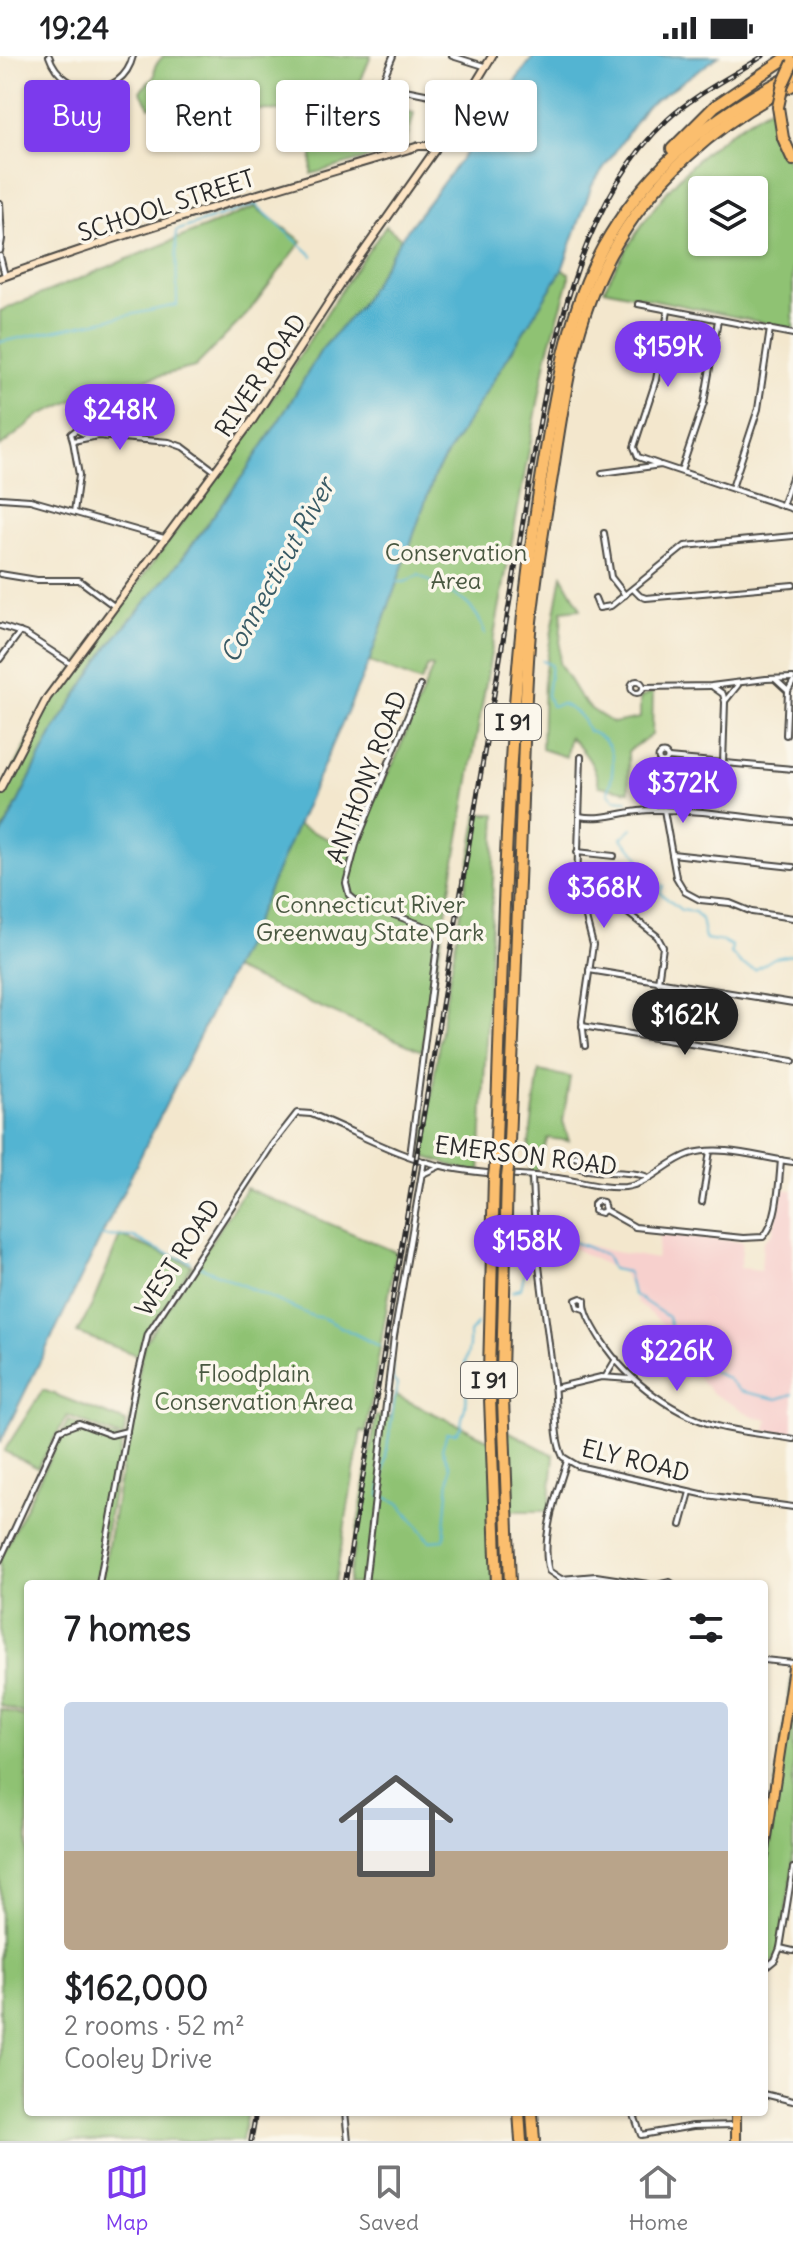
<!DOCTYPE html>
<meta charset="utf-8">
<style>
:root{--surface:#fff;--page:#f2f2f2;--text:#202124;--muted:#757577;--line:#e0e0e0;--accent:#7c3aed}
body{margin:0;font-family:Delius,sans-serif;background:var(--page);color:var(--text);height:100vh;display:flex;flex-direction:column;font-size:30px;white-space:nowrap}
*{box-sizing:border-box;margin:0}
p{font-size:26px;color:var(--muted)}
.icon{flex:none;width:44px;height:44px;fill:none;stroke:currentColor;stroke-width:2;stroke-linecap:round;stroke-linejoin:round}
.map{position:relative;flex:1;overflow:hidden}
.drawer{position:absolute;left:24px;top:1524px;width:744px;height:536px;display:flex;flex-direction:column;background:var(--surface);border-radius:8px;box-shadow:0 2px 6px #0004}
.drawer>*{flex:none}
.top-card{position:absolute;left:24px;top:24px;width:746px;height:72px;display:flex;gap:16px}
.fabs{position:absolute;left:688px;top:120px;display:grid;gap:16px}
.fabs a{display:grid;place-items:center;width:80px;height:80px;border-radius:8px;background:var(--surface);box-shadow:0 2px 6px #0004;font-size:40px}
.price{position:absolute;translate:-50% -68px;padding:0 18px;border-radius:28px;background:var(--accent);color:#fff;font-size:26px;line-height:52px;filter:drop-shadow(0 2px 4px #0008)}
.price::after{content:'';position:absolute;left:50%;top:48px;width:24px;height:18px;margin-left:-12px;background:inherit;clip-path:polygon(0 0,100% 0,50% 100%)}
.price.on{background:#222;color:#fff}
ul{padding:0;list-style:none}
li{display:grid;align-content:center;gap:16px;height:424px;padding:0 40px}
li+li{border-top:2px solid var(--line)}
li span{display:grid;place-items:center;height:248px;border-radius:8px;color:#555}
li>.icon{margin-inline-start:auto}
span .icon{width:144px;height:144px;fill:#fffc;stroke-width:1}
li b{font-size:34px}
h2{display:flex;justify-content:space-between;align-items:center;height:96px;padding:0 40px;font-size:34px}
.tag{padding:0 28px;border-radius:8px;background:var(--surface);box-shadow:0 2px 6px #0004;font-size:28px;line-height:72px}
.tag.on{background:var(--accent);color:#fff}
.status{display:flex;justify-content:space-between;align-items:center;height:56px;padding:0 40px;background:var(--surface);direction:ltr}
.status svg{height:22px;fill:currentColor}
.tabs{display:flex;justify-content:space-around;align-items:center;height:112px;border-top:2px solid var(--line);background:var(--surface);font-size:22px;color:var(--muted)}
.tabs a{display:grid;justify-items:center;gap:4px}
.tabs .on{color:var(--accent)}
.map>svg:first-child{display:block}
.built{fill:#f7d0cd}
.green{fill:#8fc273;stroke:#5d764f;stroke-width:2;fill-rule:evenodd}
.water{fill:#53b4d2;stroke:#3f707e;stroke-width:2}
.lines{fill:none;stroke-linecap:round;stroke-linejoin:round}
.stream{stroke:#53b4d2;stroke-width:2}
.street-casing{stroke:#494743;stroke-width:8}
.secondary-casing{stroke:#494743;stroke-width:10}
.primary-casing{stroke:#494743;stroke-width:12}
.highway-casing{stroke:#494743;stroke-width:14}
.street{stroke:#fff;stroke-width:4}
.secondary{stroke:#fde5c5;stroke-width:6}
.primary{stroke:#fbbe6e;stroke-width:8}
.highway{stroke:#fbbe6e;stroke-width:10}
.rail-casing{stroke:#2b2b2b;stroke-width:5}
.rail{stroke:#fbf7ec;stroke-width:2;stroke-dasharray:6;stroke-linecap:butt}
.highway-bridge-casing{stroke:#494743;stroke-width:14;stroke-linecap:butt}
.highway-bridge{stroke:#fbbe6e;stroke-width:10}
.labels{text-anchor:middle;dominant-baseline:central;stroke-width:7;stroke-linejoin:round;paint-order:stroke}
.shield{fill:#fbf7ec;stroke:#696865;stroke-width:2}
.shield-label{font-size:22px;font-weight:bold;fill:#2b2b2b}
.street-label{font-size:24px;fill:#2b2b2b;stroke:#fbf7ec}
.park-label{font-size:24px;fill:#495841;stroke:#fbf7ec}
.water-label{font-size:26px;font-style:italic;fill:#395b65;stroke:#fbf7ec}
</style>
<div class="status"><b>19:24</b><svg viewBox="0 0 49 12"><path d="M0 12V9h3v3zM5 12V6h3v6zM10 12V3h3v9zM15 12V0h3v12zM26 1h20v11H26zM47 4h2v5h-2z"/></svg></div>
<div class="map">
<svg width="793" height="2085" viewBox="0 0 793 2085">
<rect width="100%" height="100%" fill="#fbf7ec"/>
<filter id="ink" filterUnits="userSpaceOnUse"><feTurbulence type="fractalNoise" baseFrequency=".0125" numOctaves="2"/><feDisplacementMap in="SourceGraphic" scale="16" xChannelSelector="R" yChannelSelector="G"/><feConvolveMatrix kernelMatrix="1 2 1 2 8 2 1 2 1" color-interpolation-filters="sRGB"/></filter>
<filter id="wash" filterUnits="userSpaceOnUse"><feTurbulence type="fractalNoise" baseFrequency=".006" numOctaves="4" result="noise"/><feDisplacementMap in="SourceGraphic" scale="32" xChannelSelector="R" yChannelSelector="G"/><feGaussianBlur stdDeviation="1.8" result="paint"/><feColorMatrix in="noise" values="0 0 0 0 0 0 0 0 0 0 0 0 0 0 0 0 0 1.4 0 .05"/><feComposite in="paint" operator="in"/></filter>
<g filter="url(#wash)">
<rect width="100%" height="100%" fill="#f3e7cd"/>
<path class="built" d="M 780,1133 L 793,1134 L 793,1379 L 766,1375 L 768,1364 L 753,1360 L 712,1337 L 691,1313 L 671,1296 L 662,1267 L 638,1248 L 624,1218 L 567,1189 L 555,1187 L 542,1190 L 541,1176 L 610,1195 L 656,1203 L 660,1177 L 743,1186 L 740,1212 L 761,1214 L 763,1186 L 773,1176 Z"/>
<g class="green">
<path d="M 163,0 L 371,0 L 353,43 L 414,57 L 405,92 L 311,118 L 313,82 L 296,83 L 296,55 L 149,51 L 140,35 L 154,21 L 155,10 Z"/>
<path d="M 773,50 L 774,67 L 779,88 L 793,116 L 793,273 L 604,233 C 645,154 693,92 773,50 ZM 702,134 L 754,134 L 754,186 L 702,186 Z"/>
<path d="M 255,151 L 302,185 L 247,258 L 195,311 L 90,337 L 40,359 L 0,391 L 0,255 Z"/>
<path d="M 386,170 L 401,182 L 359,251 L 321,294 L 287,352 L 244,418 L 178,508 L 110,588 L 53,676 L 0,782 L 0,741 L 41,659 L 264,355 L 353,216 Z"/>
<path d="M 562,214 L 569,217 L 569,224 L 547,299 L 494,580 L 422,995 L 232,913 L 297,769 L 351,793 L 359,771 L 394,706 L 433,611 L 428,610 L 421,626 L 369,606 L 435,418 Z"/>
<path d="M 562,519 L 581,553 L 562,555 L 559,607 L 579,640 L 591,653 L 613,667 L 640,662 L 640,642 L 653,636 L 652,679 L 628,695 L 629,735 L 599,730 C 596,709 584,694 569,681 L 566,701 L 542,693 L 544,619 Z"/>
<path d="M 478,758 L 496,758 L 480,1119 L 423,1100 L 442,965 Z"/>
<path d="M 539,1015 L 570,1021 L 563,1065 L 569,1085 L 548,1082 L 530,1131 L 529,1088 Z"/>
<path d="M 246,1132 L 396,1196 L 366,1376 L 361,1375 L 335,1528 L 101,1528 L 144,1288 Z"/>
<path d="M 120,1180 L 192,1209 L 141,1287 L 139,1300 L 77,1277 L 92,1249 Z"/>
<path d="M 43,1334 L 126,1366 L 123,1382 L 67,1360 L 38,1412 L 4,1395 Z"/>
<path d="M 395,1339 L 496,1387 L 499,1528 L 348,1528 L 376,1360 L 391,1361 Z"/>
<path d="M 68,1365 L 122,1385 L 97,1528 L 28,1528 L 28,1659 L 0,1649 L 0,1503 Z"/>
<path d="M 506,1374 L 554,1399 L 549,1455 L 501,1455 Z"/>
<path d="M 793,1611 L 793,1812 L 780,1892 L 775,1904 L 764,1913 L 764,1801 Z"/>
<path d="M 0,1653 L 28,1662 L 28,2056 L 247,2056 L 242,2085 L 0,2085 Z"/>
</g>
<path class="water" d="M 534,0 L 719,0 L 646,51 L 592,129 L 562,214 L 435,418 L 369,606 L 249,879 L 0,1387 L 0,782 L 53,676 L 110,588 L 178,508 L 244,418 L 287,352 L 321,294 L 359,251 L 401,182 L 486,70 L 498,48 Z"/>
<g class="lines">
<g class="stream">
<path d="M 0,286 L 177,249 L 176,175 L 255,148 L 313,200"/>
<path d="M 396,526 L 405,526 L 419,519 C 448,537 477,543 485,579"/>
<path d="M 542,605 L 551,609 L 547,639 L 551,650 L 562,648 C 575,655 583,660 588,675 C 619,686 615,710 608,737 L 615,743 L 627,744"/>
<path d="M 632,772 L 621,782 L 638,799 L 641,816 L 663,830 L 660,837 L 681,854 L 695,856 L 701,863 L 705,883 L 724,886 L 732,890 L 731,897 L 741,908 L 755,914 L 774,902 L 793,899"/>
<path d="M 102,1180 L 134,1181 L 154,1192 L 191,1206"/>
<path d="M 544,1185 C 566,1179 585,1191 606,1199 L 612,1213 L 628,1216 L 633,1238 L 668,1261 L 678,1297 L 728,1323 L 740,1335 L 777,1343 L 793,1338"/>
<path d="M 197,1209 L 312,1260 L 323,1262 L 379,1290"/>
<path d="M 512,1236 L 521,1232 L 527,1207 L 524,1192 L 532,1190"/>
<path d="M 393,1307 L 393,1324 L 397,1328 L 380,1439 L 399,1447 L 430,1485 L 444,1484 L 450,1410 L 442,1393 L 447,1377 L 456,1377 L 461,1371 C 461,1361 465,1356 466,1346 C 468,1335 464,1317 465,1308 C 468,1295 470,1292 469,1277 L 477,1268"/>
</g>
</g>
</g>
<g filter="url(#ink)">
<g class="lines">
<defs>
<g id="street">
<path d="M 49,0 C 63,41 122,45 133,0"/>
<path d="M 393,0 L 382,26 L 385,30 L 465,46"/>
<path d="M 452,0 L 484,10"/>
<path d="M 0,147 L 2,183 L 0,195"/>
<path d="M 0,200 L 5,220"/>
<path d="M 638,248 L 793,278"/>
<path d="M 73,385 L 71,378 L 76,374 L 90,381"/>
<path d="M 658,408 L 638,401 L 634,391 L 656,324 L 668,255"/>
<path d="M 681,415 L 704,347 L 718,264"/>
<path d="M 602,417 L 661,409 L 793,453"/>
<path d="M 732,432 L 758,353 L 770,273"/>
<path d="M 0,442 L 30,444 L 164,482"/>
<path d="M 782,450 L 793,419"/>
<path d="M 74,456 L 79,419 L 73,385 L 98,380 L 169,386 L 183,391 L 215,415"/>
<path d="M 604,477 L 611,521 L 625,539"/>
<path d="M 0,518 L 37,524 L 79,524 L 114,550"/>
<path d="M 633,533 L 640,540 L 646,542 L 793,529"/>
<path d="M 595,542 L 599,552 L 611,550 L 685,490 L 793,480"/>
<path d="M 0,570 L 25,578 L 71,608"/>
<path d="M 0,603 L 20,576"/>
<path d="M 775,623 L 788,635 L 786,679"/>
<circle cx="637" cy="631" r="6"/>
<path d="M 643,631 L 711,630 L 766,623 L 793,622"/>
<path d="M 713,631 L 723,638 L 725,646 L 723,707"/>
<path d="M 788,635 L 793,626"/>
<path d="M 726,644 L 738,629"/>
<circle cx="663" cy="702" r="4.5"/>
<path d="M 581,701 L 577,827 L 593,889 L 582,965 L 585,990"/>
<path d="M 668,702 L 793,713"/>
<path d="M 664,754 L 676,821 L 685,836 L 700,844 L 730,847 L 752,856 L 793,862"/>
<path d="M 579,760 C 605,765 626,754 652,754 C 698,753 746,762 793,766"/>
<path d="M 577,796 L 614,800"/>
<path d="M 672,798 L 793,811"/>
<path d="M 583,853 L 605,847 L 615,847 L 657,880 L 663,891 L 658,926"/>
<path d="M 589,914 L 793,947"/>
<path d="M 582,970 L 793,1005"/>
<path d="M 410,1100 L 438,882 L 430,872 L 356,845 L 349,839 L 346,827 L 357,785 L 420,630"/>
<path d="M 586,1114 L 577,1100 L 569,1103 L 570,1109 C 593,1120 635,1113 649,1122"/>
<path d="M 423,1118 L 440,1110"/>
<path d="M 532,1120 C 534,1190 546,1259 554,1328 C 557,1352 553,1379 563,1401 L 578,1410 L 706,1439 L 793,1451"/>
<path d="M 702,1146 L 710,1095"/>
<path d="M 605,1154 L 601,1157 L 594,1155 L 594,1148 L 597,1145 L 603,1146 L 605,1154 L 635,1171 L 743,1182 L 763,1181 C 778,1167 779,1125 781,1104"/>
<path d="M 584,1253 L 578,1251 L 576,1244 L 581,1242 L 585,1244 C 584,1258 594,1272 601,1284 C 628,1326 676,1361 725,1372 C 748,1377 770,1379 793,1383"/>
<path d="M 606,1320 L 616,1303"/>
<path d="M 555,1332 L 601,1321 L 631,1323"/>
<path d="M 567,1405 C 557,1435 540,1483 549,1515 L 561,1523 L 596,1520 L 648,1528"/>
<path d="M 681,1469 L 690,1436"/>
<path d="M 0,1504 L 60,1374 L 79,1367 L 111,1379 L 127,1375"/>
<path d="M 99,1528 L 134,1336 L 148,1278 L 272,1089 L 297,1057 L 311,1058 C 354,1075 396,1100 442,1110 C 479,1119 520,1118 558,1122 C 580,1125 602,1133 625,1131 C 650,1128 666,1106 690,1098 C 722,1088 760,1102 793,1106"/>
<path d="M 365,1528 L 394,1280 L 424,1105"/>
<path d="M 661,1528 L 670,1526 L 673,1528"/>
<path d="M 764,1604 L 793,1607"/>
<path d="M 780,1892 L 793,1895"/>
<path d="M 764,1913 L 775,1904 L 780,1892 L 793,1812"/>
<path d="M 764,2038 L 793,2045"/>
<path d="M 345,2056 L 348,2085"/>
<path d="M 633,2056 L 641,2079 L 693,2070 L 736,2069"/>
</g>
<g id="secondary">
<path d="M 0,222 C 138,172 279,132 419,90 L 428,90 L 435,94"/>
<path d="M 0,733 L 47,642 L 252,365 L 342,226 L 435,94 L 492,0"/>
</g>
<g id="primary">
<path d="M 764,1801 L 793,1611"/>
<path d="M 736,2056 L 736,2085"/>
</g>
<g id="highway">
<path d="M 778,51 L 783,82 L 793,104"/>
<path d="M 672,93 L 715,50 L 789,0"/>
<path d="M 495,1112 C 504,878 504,643 543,411 C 556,336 566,259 603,191 C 646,113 714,57 793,19"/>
<path d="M 508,1113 C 512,1008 516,904 520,799 C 523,725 524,650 530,576 C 535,521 544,468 553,414 C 564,340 574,266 610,199 C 651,124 716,66 793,29"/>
<path d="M 494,1120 L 489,1316 L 497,1528"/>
<path d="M 507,1121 L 502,1317 L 510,1528"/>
<path d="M 519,2056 L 521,2085"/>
<path d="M 532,2056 L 534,2085"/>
</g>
</defs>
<use href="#street" class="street-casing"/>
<use href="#secondary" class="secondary-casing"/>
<use href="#primary" class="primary-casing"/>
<use href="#highway" class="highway-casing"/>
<use href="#street" class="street"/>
<use href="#secondary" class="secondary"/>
<use href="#primary" class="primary"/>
<use href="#highway" class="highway"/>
<defs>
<g id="rail">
<path d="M 345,1528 L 538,376 C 556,271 586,140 667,64 C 695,38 731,21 763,0"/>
<path d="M 251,2085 L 256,2056"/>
</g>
</defs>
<use href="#rail" class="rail-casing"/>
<use href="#rail" class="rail"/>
<defs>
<g id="highway-bridge">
<path d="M 778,51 L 783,28 L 793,6"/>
<path d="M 494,1120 L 495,1112"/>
<path d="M 507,1121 L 508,1113"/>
</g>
</defs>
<use href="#highway-bridge" class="highway-bridge-casing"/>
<use href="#highway-bridge" class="highway-bridge"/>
</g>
</g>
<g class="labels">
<g class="shield">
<rect x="485" y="648" width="56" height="36" rx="6"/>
<rect x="461" y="1306" width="56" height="36" rx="6"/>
</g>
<g class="shield-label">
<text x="513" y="666">I 91</text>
<text x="489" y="1324">I 91</text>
</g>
<g class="street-label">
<text transform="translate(166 149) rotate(-18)">SCHOOL STREET</text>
<text transform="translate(260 319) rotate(-56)">RIVER ROAD</text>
<text transform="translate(366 721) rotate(-69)">ANTHONY ROAD</text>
<text transform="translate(526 1099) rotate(7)">EMERSON ROAD</text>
<text transform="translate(177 1201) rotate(-57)">WEST ROAD</text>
<text transform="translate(636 1404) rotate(14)">ELY ROAD</text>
</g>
<g class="park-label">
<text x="456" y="496">Conservation<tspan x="456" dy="28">Area</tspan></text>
<text x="370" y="848">Connecticut River<tspan x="370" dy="28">Greenway State Park</tspan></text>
<text x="254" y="1317">Floodplain<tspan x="254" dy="28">Conservation Area</tspan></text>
</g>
<g class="water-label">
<text transform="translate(277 514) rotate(-61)">Connecticut River</text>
</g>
</g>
</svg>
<div class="fabs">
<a><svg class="icon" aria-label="layers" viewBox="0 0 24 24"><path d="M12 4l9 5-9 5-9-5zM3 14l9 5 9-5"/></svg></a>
</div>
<b class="price" style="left:668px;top:333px">$159K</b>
<b class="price" style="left:120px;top:396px">$248K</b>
<b class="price" style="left:683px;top:769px">$372K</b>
<b class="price" style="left:604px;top:874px">$368K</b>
<b class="price on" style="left:685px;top:1001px">$162K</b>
<b class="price" style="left:527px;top:1227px">$158K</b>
<b class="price" style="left:677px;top:1337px">$226K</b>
<div class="top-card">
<a class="tag on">Buy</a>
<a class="tag">Rent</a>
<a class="tag">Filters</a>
<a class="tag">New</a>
</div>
<section class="drawer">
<h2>7 homes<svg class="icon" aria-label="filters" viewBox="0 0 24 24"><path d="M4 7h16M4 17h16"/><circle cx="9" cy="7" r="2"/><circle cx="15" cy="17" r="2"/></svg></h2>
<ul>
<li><span style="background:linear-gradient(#c9d6e8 60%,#b9a48a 0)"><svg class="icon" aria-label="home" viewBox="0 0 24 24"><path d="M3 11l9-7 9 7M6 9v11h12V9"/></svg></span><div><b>$162,000</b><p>2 rooms · 52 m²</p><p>Cooley Drive</p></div></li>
</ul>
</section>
</div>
<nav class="tabs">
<a class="on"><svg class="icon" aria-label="map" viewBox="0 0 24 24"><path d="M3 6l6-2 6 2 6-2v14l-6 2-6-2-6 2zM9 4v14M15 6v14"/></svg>Map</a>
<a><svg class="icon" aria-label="saved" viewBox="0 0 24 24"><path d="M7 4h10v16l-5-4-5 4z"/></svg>Saved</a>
<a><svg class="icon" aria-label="home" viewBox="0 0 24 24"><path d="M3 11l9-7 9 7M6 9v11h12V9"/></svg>Home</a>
</nav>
